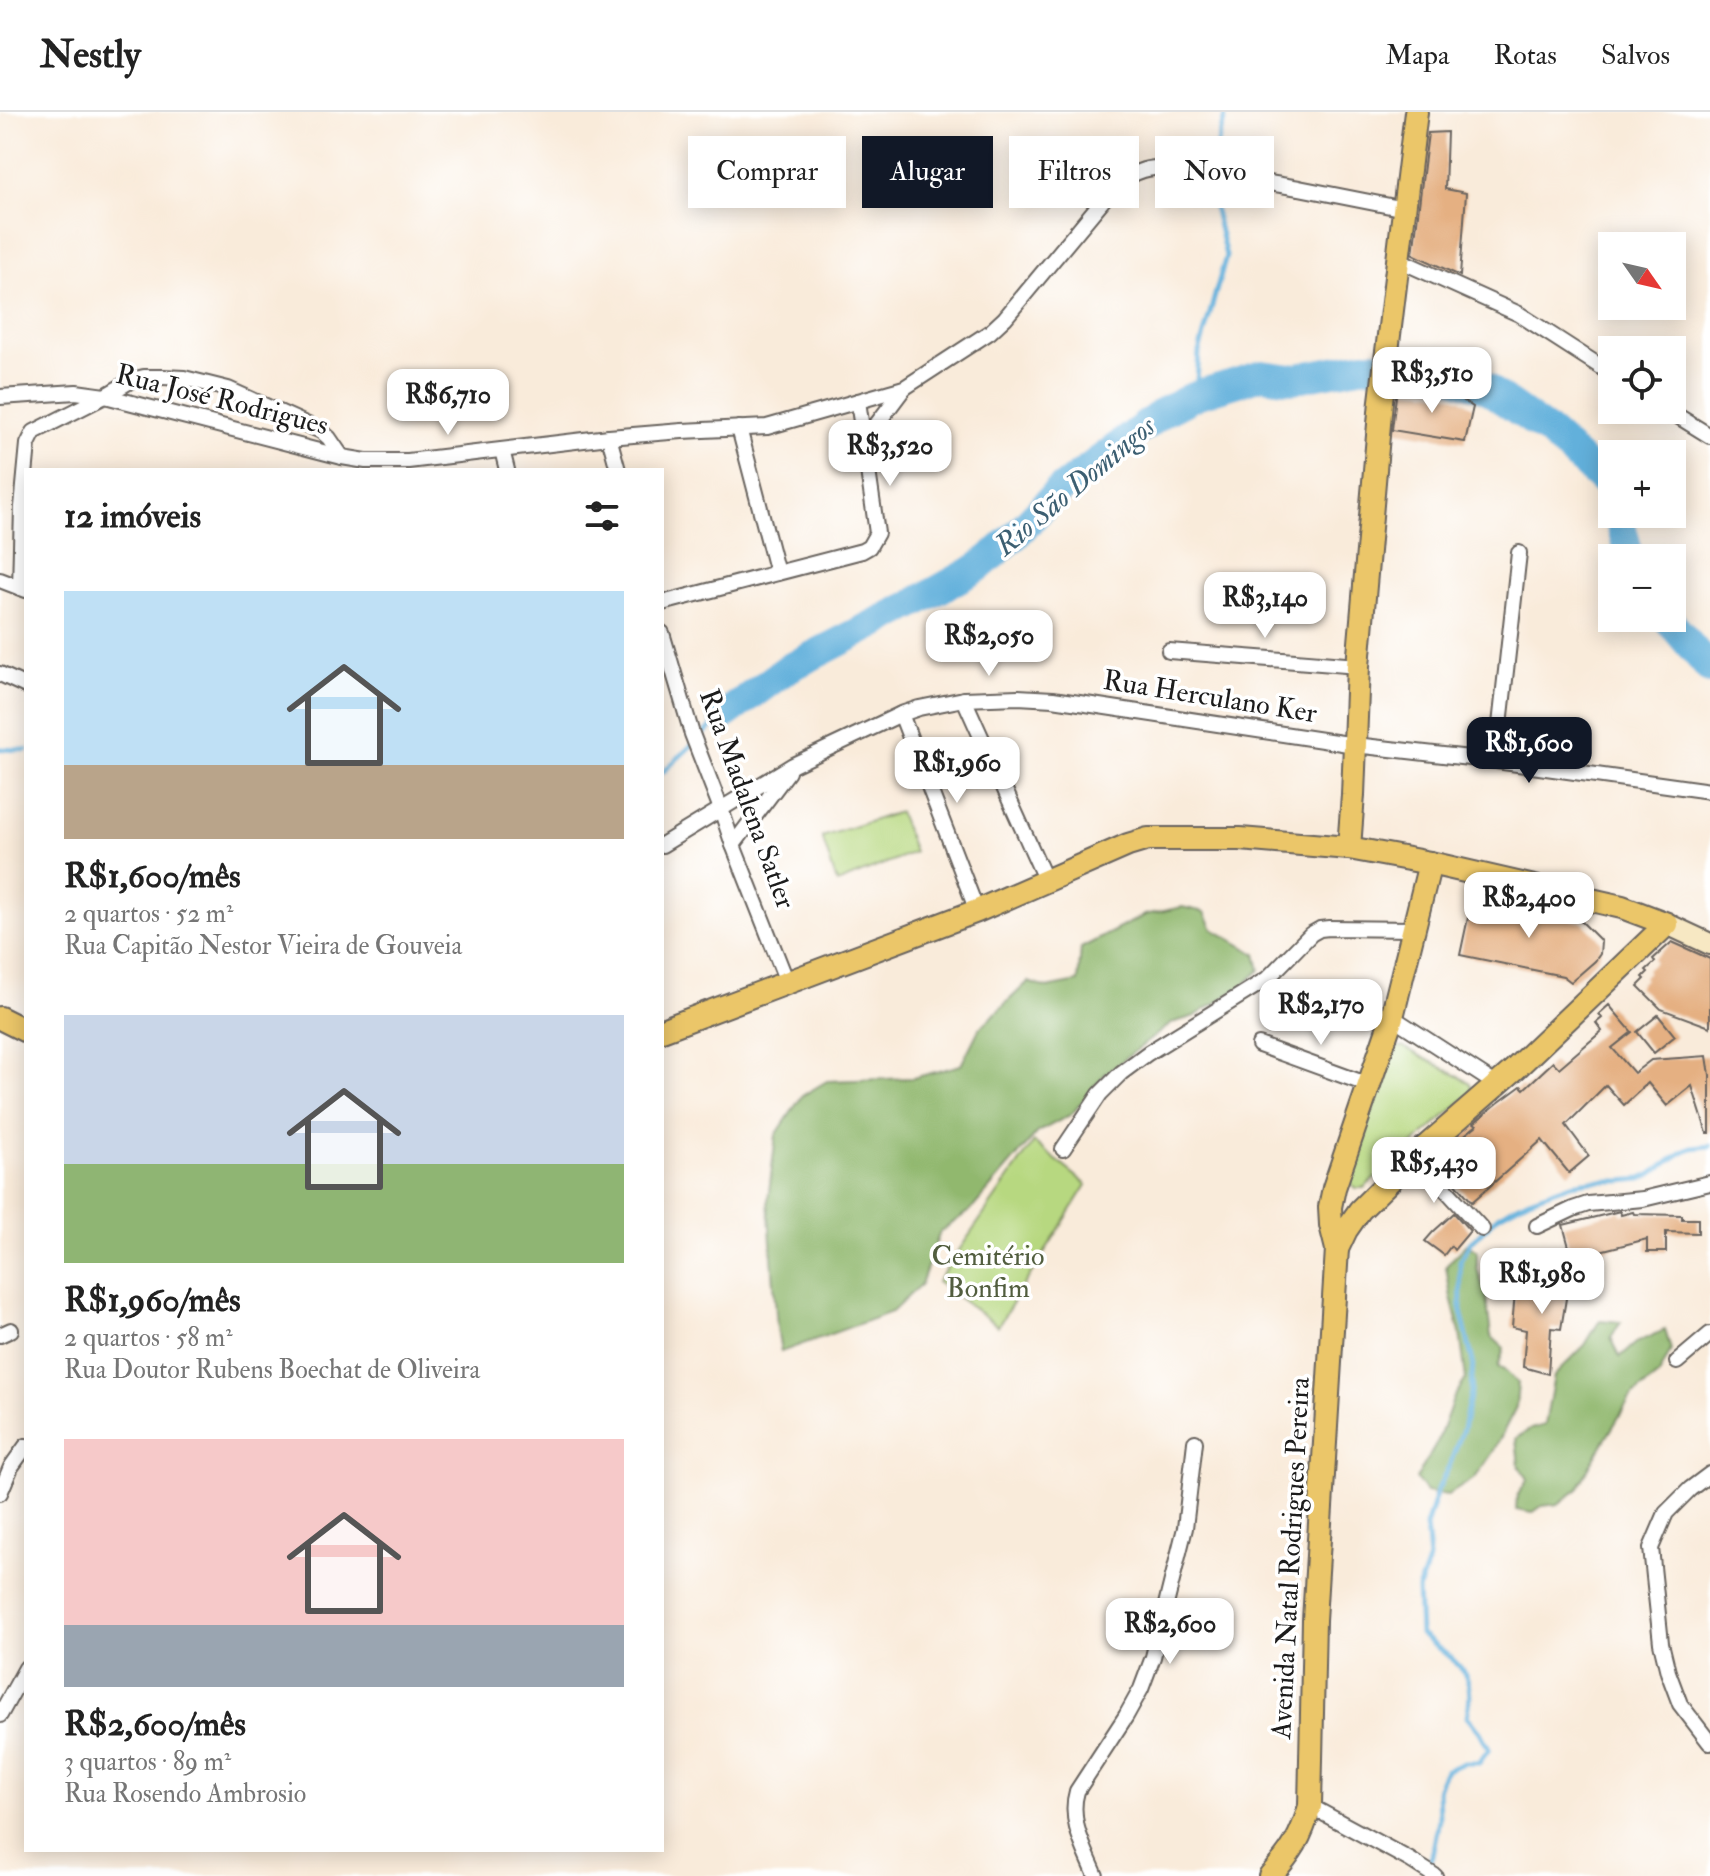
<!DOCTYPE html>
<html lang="pt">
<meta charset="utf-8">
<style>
:root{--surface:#fff;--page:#f2f2f2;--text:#222;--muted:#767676;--line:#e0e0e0;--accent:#111827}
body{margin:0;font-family:"IM FELL Double Pica",serif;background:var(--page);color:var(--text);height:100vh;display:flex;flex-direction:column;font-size:30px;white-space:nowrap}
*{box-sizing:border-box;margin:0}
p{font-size:26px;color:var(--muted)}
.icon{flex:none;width:44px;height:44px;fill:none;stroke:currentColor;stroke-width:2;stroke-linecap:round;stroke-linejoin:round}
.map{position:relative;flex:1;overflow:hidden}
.side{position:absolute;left:24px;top:356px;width:640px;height:1384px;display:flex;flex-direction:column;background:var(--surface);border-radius:0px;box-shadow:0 4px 20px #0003}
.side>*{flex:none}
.banner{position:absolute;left:688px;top:24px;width:760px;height:72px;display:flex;gap:16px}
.needle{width:52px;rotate:124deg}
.controls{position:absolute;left:1598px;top:120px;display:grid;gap:16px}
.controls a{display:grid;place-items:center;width:88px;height:88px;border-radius:0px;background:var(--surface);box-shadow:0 4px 20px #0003;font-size:40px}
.price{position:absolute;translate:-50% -68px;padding:0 18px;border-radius:16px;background:#fff;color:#222;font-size:26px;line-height:52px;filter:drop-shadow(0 2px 4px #0008)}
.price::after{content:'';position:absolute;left:50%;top:48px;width:24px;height:18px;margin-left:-12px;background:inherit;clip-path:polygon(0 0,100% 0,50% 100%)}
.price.on{background:var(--accent);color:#fff}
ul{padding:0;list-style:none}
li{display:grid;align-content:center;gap:16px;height:424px;padding:0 40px}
li span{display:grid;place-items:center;height:248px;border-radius:0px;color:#555}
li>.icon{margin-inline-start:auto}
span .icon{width:144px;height:144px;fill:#fffc;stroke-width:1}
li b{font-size:34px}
h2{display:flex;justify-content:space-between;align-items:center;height:96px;padding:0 40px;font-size:34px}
.tag{padding:0 28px;border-radius:0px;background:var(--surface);box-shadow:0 4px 20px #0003;font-size:28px;line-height:72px}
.tag.on{background:var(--accent);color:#fff}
header{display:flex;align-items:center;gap:48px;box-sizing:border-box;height:112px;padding:0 40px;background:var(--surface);border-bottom:2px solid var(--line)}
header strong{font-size:38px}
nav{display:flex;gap:44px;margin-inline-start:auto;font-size:28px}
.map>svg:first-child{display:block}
.green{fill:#b7d880;stroke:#6a7a4e;stroke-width:2}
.forest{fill:#91b86e;stroke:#566a45;stroke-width:2}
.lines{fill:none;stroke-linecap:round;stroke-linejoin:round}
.stream{stroke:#62b0db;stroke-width:5}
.river{stroke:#62b0db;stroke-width:30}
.building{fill:#e5b082}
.minor-casing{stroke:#69645e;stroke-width:18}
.secondary-casing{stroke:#69645e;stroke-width:24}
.primary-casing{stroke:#69645e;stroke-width:26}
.minor{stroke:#fff;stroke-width:14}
.secondary{stroke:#f7e8c3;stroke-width:20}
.primary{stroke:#ebc669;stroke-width:22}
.labels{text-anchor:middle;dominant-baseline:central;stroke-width:7;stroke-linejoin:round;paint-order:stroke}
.street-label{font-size:28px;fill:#1c1c1c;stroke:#fff}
.park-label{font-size:28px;fill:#525e3f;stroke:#fff}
.water-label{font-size:30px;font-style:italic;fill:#3c5f72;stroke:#fff}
</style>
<header>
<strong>Nestly</strong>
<nav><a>Mapa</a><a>Rotas</a><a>Salvos</a></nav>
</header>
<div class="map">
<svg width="1710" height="1764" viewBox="0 0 1710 1764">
<rect width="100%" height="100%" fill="#fff"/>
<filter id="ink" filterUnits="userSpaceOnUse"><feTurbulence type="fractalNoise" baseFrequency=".0125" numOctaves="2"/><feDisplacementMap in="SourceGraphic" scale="16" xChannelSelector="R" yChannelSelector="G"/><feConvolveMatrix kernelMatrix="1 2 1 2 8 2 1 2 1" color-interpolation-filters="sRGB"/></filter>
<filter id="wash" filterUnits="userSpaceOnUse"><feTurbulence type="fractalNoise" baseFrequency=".006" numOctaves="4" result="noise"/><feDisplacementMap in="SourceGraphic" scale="32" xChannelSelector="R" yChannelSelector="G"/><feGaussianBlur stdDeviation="1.8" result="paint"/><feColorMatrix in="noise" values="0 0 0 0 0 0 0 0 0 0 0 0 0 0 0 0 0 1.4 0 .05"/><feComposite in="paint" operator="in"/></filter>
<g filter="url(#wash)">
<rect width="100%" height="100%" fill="#f9ebda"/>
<g class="green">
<path d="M 899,700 L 914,740 L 837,771 L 822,725 Z"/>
<path d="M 1398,935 L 1404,935 L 1469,970 L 1472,975 L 1471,981 L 1364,1076 L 1356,1076 L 1350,1071 L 1349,1062 L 1394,939 Z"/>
<path d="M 1034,1030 L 1087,1073 L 998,1214 L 937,1170 Z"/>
</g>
<g class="forest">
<path d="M 1182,795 L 1205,800 L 1213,817 L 1256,842 L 1260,858 L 1244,873 L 1195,904 L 1172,911 L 1105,962 L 1072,1002 L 1038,1020 L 972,1097 L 940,1120 L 921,1172 L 892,1200 L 781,1240 L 777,1216 L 768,1088 L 776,1023 L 802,984 L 827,969 L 913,966 L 961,953 L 979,917 L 1028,870 L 1047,876 L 1078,870 L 1081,836 L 1145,803 Z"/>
<path d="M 1466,1132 L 1477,1139 L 1477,1156 L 1486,1184 L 1491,1224 L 1504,1236 L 1498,1255 L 1506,1259 L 1518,1271 L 1516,1295 L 1493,1340 L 1475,1366 L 1448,1383 L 1426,1380 L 1416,1367 L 1437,1331 L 1454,1285 L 1466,1267 L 1460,1221 L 1451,1186 L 1446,1154 Z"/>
<path d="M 1600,1208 L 1621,1210 L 1611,1225 L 1620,1245 L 1636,1231 L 1665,1218 L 1671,1238 L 1659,1263 L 1631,1285 L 1590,1353 L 1578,1377 L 1558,1392 L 1542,1394 L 1532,1401 L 1516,1398 L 1517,1384 L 1528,1367 L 1519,1354 L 1516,1326 L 1531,1317 L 1545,1313 L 1554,1264 L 1585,1233 Z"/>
</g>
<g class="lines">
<g class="stream">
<path d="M 1196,283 L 1199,240 L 1226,144 L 1211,82 L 1216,58 L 1216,39 L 1226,0"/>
<path d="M 0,637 L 26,638"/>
<path d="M 662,661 L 723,604"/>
<path d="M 1427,1756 L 1432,1743 L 1439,1707 L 1438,1675 L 1446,1658 L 1464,1651 L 1479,1651 L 1489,1637 L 1480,1620 L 1467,1604 C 1479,1556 1452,1549 1420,1522 L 1418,1477 L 1429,1447 L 1426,1414 L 1437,1379 L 1450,1352 L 1463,1317 L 1471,1280 L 1473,1250 L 1461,1199 L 1460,1149 L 1470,1131 L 1499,1103 L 1529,1087 L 1571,1072 L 1591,1069 L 1621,1069 L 1641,1067 L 1650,1063 L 1684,1039 L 1692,1036 L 1710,1034"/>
</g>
<g class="river">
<path d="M 1618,402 L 1630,446"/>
<path d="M 1667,506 L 1710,557"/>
<path d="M 723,604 L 787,557 L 911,493 L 979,455 L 1015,424 L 1056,381 L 1162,301 L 1196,283 L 1262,263 L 1292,267 L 1364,253 L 1423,255 L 1486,276 L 1551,322 L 1610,375 L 1612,381"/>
</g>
</g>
<g id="blocks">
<g class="building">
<path d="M 1447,20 L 1445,77 L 1466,81 L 1460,164 L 1413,142 L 1428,21 Z"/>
<path d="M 1397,276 L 1448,282 L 1461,287 L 1473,295 L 1465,330 L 1392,318 Z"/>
<path d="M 1472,787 L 1582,810 L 1599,827 L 1601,830 L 1600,842 L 1595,849 L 1571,870 L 1563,864 L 1460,843 Z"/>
<path d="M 1672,830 L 1710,847 L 1710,915 L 1661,897 L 1638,874 L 1645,867 L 1643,865 L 1648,860 L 1646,858 L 1655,850 L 1653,847 Z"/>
<path d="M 1609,893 L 1632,920 L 1612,936 L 1634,961 L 1651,948 L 1707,944 L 1710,963 L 1710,1021 L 1707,1021 L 1692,974 L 1667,994 L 1648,971 L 1624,993 L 1606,973 L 1566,1013 L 1589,1044 L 1569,1061 L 1542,1028 L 1472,1090 L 1435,1047 L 1477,1013 L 1474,1011 L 1498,991 L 1521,974 L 1524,977 L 1553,950 L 1559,956 L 1602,919 L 1596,911 L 1602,906 L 1599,902 Z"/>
<path d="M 1658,903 L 1675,924 L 1654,941 L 1637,920 Z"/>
<path d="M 1620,1099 L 1621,1103 L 1633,1100 L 1634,1102 L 1682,1103 L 1682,1107 L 1698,1107 L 1698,1121 L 1666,1120 L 1666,1140 L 1647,1140 L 1647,1127 L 1572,1146 L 1563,1113 Z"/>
<path d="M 1454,1101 L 1470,1119 L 1454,1138 L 1451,1134 L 1444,1143 L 1425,1129 L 1433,1120 Z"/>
<path d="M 1546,1153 L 1571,1156 L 1561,1217 L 1551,1216 L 1548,1262 L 1523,1255 L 1526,1218 L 1512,1215 L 1515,1180 L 1541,1183 Z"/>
</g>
</g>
</g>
<g filter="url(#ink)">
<use href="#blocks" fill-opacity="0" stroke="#69645e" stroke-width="2"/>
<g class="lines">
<defs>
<g id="minor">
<path d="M 1399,148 L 1519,202 L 1612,262"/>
<path d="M 0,285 L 76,280 L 105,284 L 342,345 L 366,349 L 408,349 L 609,325 L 682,319 L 767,315 L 904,276 L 990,220 L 1005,206 L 1113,76 C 1135,57 1150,54 1178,56 L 1299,76 L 1405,97"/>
<path d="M 1668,298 L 1710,324"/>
<path d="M 739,316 L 777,461"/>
<path d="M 609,325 L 618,358"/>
<path d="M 865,328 L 904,276"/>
<path d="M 502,338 L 507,358"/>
<path d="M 0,468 L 26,478"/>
<path d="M 20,476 L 22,395 L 28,332 L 34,320 L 105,284 L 132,268 L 144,265 L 163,265 L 184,266 L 228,277 L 321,319 L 329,326 L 342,345"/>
<path d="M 662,491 L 862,439 L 869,435 L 877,421 L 858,289"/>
<path d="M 662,521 L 692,622 L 721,697 L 733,733 L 787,870"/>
<path d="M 1169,539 L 1358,554"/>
<path d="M 0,562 L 26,574"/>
<path d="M 964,587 L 1046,769"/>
<path d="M 901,602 L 977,799"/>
<path d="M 1496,649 L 1519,441"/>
<path d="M 662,733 L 793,653 L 901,602 L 919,596 L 964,587 L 1018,585 L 1053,587 L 1355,633 L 1496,649 L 1710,679"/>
<path d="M 733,733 L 788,660"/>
<path d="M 1392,905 L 1497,973"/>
<path d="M 1259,933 L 1369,973"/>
<path d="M 1063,1037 L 1100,982 L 1121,961 L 1148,941 L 1267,867 L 1311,822 L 1320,817 L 1329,816 L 1414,817"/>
<path d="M 1415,1044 L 1482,1117"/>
<path d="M 1537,1114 L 1573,1097 L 1588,1092 L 1643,1087 L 1710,1071"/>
<path d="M 0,1223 L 11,1218"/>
<path d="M 1677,1250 L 1710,1222"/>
<path d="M 1710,1362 L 1690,1377 L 1666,1401 L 1651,1436 L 1661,1531 L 1668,1560 L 1680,1592 L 1710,1631"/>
<path d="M 0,1381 L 11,1355 L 26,1334"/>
<path d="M 0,1603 L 26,1556"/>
<path d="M 1310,1694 L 1410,1748 L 1435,1764"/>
<path d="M 1096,1764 C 1085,1737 1068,1709 1077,1679 L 1126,1604 L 1141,1577 L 1153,1545 L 1185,1416 L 1195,1330"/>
</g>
<path id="secondary" d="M 1667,812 L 1710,832"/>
<g id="primary">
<path d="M 1349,736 L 1353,683 L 1358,554 L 1381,289 L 1416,0"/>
<path d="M 0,906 L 26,919"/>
<path d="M 662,918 L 977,799 L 1128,733 L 1148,727 L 1240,727 L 1349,736 L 1430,751 L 1622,795 L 1667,812 L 1515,957 L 1415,1044 L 1360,1098 L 1346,1118 L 1337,1137"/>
<path d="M 1270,1764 C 1292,1740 1301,1726 1310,1694 L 1314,1508 L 1337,1137 L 1331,1113 L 1330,1095 L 1334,1076 L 1392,905 L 1430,751"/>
</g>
</defs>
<use href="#minor" class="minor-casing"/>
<use href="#secondary" class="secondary-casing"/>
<use href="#primary" class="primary-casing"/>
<use href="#minor" class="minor"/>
<use href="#secondary" class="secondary"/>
<use href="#primary" class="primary"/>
</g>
</g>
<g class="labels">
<g class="street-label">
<text transform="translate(222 288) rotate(14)">Rua José Rodrigues</text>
<text transform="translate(1210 585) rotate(9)">Rua Herculano Ker</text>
<text transform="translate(747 687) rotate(70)">Rua Madalena Satler</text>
<text transform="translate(1291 1446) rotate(-87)">Avenida Natal Rodrigues Pereira</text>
</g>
<g class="park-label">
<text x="988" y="1144">Cemitério<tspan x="988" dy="32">Bonfim</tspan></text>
</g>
<g class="water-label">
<text transform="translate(1075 374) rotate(-40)">Rio São Domingos</text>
</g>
</g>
</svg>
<div class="controls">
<a><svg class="needle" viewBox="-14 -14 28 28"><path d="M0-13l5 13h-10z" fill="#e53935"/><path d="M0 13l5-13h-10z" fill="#767676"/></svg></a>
<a><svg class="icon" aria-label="locate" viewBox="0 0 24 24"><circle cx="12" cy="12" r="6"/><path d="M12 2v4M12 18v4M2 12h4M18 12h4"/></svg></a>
<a>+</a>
<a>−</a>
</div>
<b class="price" style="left:1432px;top:303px">R$3,510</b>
<b class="price" style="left:448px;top:325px">R$6,710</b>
<b class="price" style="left:890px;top:376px">R$3,520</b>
<b class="price" style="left:1265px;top:528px">R$3,140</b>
<b class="price" style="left:989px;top:566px">R$2,050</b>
<b class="price on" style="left:1529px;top:673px">R$1,600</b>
<b class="price" style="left:957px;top:693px">R$1,960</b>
<b class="price" style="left:1529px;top:828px">R$2,400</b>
<b class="price" style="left:1321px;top:935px">R$2,170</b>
<b class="price" style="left:1434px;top:1093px">R$5,430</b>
<b class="price" style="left:1542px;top:1204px">R$1,980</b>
<b class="price" style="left:1170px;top:1554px">R$2,600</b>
<div class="banner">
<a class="tag">Comprar</a>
<a class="tag on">Alugar</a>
<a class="tag">Filtros</a>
<a class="tag">Novo</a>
</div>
<section class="side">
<h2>12 imóveis<svg class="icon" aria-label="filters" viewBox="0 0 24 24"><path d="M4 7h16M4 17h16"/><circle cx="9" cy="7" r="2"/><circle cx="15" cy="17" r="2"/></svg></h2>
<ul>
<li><span style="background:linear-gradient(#bfe0f5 70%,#b9a48a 0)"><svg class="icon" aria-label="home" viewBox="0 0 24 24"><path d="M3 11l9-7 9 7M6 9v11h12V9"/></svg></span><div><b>R$1,600/mês</b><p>2 quartos · 52 m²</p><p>Rua Capitão Nestor Vieira de Gouveia</p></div></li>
<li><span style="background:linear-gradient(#c9d6e8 60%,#8fb573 0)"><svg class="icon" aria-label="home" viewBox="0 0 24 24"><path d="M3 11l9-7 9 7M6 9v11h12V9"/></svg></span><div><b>R$1,960/mês</b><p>2 quartos · 58 m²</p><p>Rua Doutor Rubens Boechat de Oliveira</p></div></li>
<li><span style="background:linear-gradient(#f6c9c9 75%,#9aa5b1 0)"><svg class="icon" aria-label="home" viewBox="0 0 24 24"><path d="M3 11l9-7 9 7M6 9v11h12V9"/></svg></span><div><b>R$2,600/mês</b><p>3 quartos · 89 m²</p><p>Rua Rosendo Ambrosio</p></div></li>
</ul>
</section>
</div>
